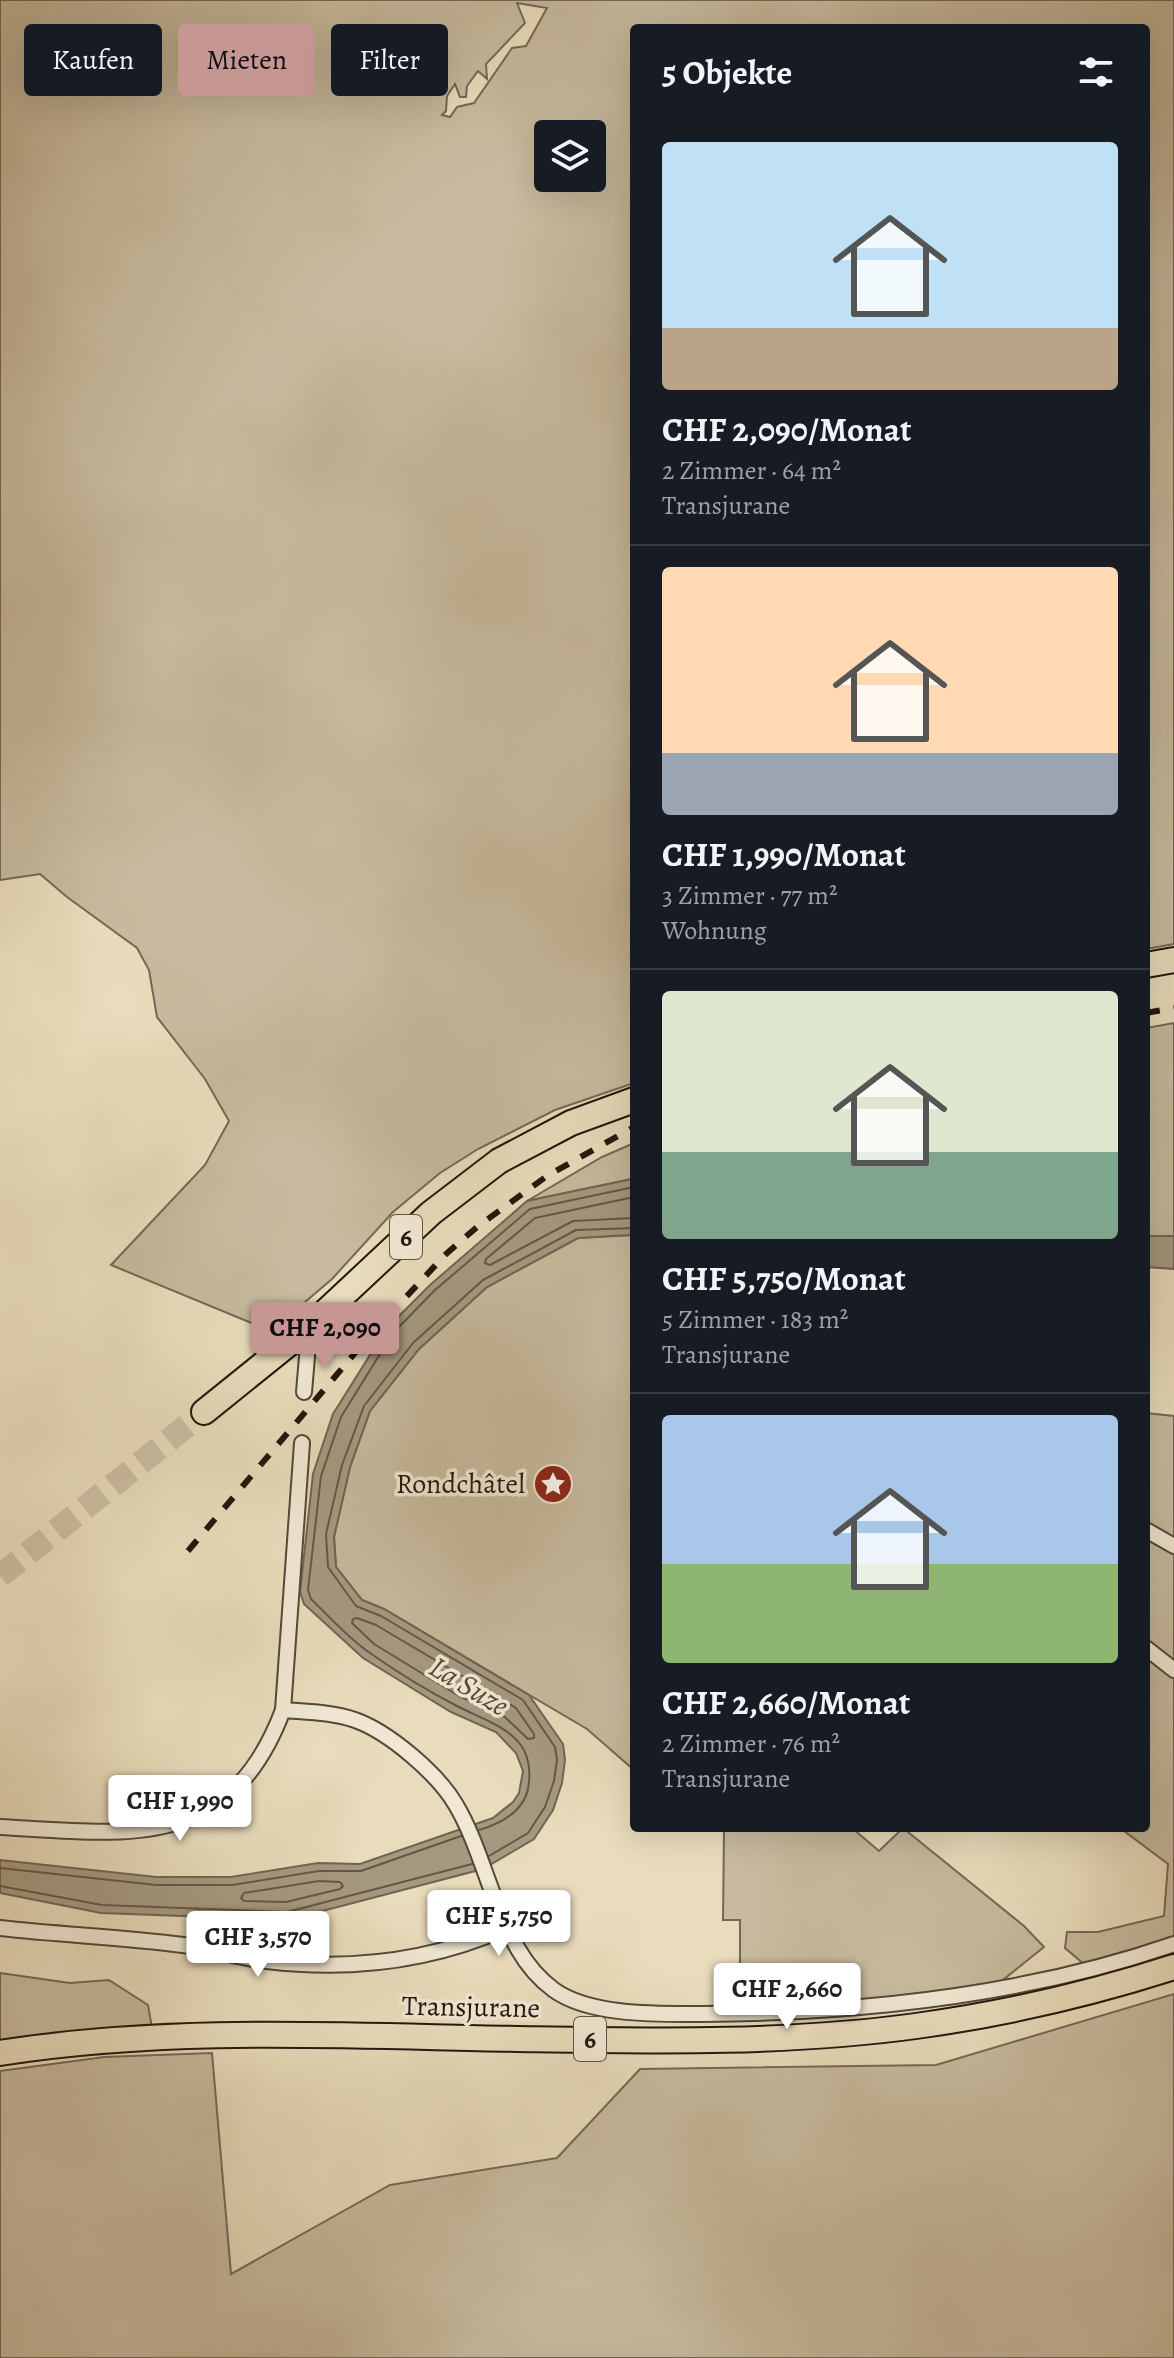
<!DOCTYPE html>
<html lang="de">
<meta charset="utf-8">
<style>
:root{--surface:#171b24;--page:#20242c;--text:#f1f3f6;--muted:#9ea1a6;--line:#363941;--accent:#c59692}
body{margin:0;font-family:Alegreya,serif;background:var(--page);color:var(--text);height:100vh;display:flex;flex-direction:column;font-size:30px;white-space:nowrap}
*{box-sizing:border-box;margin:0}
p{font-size:26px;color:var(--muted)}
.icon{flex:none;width:44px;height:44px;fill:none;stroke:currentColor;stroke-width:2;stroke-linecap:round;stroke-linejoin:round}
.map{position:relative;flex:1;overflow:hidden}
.sheet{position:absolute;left:630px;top:24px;width:520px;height:1808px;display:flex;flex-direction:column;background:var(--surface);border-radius:8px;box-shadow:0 8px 32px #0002}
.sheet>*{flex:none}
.hud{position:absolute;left:24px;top:24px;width:486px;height:72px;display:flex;gap:16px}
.tools{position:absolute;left:534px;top:120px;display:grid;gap:16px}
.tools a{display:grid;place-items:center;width:72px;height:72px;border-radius:8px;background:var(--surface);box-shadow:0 8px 32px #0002;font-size:40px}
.price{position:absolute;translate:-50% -68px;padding:0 18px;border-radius:8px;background:#fff;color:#222;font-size:26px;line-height:52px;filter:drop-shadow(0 2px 4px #0008)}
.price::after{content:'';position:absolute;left:50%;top:48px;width:24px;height:18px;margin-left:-12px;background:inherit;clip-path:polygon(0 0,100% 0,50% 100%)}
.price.current{background:var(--accent);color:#111}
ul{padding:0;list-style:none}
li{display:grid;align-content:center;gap:16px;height:424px;padding:0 32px}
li+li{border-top:2px solid var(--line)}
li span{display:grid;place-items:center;height:248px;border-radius:8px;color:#555}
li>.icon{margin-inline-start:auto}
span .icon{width:144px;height:144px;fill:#fffc;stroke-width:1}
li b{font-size:34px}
h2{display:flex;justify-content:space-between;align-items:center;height:96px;padding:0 32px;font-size:34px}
.chip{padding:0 28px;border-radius:8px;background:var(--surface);box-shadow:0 8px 32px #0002;font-size:28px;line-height:72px}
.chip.current{background:var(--accent);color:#111}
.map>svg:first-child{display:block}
.green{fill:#c7ba9e;stroke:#746856;stroke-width:2;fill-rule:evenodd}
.water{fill:#a59980;stroke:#706552;stroke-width:2}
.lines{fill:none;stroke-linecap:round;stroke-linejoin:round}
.shore{stroke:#635846;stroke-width:2}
.primary-tunnel{stroke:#cbbea2;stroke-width:24;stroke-dasharray:24 12;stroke-linecap:butt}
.street-casing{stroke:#534839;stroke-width:18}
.primary-casing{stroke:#21160d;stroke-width:28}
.street{stroke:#f1e8d3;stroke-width:14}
.primary{stroke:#e9dcbc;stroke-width:24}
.rail{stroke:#21160d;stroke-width:6;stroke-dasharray:14 14;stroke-linecap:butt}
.labels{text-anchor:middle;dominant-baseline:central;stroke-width:7;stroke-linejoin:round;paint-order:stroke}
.shield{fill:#f1e8d3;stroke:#5f5548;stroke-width:2}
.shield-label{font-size:26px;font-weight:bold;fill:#21160d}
.poi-label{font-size:28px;fill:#21160d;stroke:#f1e8d3;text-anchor:end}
.street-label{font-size:28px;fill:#21160d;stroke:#f1e8d3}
.water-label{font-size:30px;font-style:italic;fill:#564a3b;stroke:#f1e8d3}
</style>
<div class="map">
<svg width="1174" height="2358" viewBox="0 0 1174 2358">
<rect width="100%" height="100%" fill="#e9dcbc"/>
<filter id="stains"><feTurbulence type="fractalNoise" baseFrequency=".0025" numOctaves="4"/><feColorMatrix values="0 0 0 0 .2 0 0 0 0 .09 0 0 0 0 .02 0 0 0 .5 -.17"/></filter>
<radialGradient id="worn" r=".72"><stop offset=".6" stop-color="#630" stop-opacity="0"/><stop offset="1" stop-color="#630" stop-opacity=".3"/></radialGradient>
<g class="green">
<path d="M 0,0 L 1174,0 L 1174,944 L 1146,949 L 1146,28 L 634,28 L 634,1083 L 555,1110 L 478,1149 L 440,1173 L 393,1212 L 332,1279 L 271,1331 L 111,1265 L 205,1165 L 229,1121 L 205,1079 L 157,1017 L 149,970 L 137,948 L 67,897 L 40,874 L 0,880 ZM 517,3 L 547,8 L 526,46 L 512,48 L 474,103 L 457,107 L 450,117 L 442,115 L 446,111 L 447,96 L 455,84 L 460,97 L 466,97 L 467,86 L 478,71 L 487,79 L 486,64 L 525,23 ZM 548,134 L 592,134 L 592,178 L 548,178 Z"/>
<path d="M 1174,1023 L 1174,1236 L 1146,1236 L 1146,1028 Z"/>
<path d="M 634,1143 L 634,1181 L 632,1179 L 527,1201 L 602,1157 Z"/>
<path d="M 630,1235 L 634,1238 L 634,1770 L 587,1729 L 384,1609 L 362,1600 L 336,1567 L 334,1537 L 350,1467 L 370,1411 L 419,1349 L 487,1287 L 578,1238 Z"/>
<path d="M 1146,1413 L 1174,1416 L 1174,1949 L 1092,1971 L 1065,1948 L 1067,1932 L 1098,1932 L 1164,1916 L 1168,1864 L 1120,1828 L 1146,1828 Z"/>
<path d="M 724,1828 L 852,1828 L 879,1851 L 903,1828 L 1024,1926 L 1044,1947 L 988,1992 L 721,2018 L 723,1983 L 740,1982 L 740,1920 L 723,1920 Z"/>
<path d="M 0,1973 L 70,1983 L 109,1980 L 148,2005 L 152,2028 L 0,2042 Z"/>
<path d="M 1174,1994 L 1174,2358 L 0,2358 L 0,2071 L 104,2057 L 212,2053 L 231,2274 L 390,2185 L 557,2158 L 640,2069 L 936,2065 Z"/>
</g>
<g class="water">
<path d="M 632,1179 L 634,1238 L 630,1235 L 578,1238 L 487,1287 L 419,1349 L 370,1411 L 350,1467 L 334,1537 L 336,1567 L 362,1600 L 384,1609 L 529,1695 L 563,1744 L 565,1760 L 562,1783 L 553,1810 L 534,1839 L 483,1869 L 288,1920 L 101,1913 L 0,1893 L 0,1860 L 156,1877 L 231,1877 L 318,1863 L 360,1864 L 493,1818 L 513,1802 L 519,1793 L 523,1771 L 516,1753 L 496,1732 L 451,1712 L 363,1658 L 304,1604 L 300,1592 L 313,1474 L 333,1414 L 387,1328 L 430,1285 L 527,1201 Z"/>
<path d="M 1146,1236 L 1174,1236 L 1174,1269 L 1146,1267 Z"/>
</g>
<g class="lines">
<g class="shore">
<path d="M 634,1197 L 535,1218 L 486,1259 L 485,1263 L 490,1265 L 573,1221 L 634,1218"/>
<path d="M 357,1618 L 376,1625 L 516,1708 L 534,1734 L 534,1738 L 528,1739 L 505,1717 L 459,1696 L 374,1644 L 352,1623 L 353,1619 Z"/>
<path d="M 479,1830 C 499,1824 523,1812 528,1789 C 538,1733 493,1725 455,1705 C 426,1690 397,1672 370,1653 C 349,1639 330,1617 311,1599 L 308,1590 L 321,1476 L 341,1417 L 393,1333 L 435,1290 L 530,1209 L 634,1187"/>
<path d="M 489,1856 L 528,1833 L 545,1807 L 554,1781 L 557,1760 L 555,1747 L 523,1700 L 381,1616 L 356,1606 L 328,1567 L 326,1534 L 342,1465 L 364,1406 L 413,1343 L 483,1280 L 576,1230 L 634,1228"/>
<path d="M 0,1868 L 156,1885 L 232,1885 L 319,1871 L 361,1871 L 461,1836"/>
<path d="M 319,1881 L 340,1882 L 343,1886 L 340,1889 L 286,1902 L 244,1901 L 241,1898 L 244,1893 Z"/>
<path d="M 0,1886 L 102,1905 L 287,1912 L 472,1864"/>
</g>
<path class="primary-tunnel" d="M 0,1576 L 204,1412"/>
<defs>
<g id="street">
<path d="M 304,1392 L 308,1345"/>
<path d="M 1146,1530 L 1174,1546"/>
<path d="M 1146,1648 L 1174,1670"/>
<path d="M 283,1710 C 307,1712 332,1712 355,1720 C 389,1732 438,1774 456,1805 C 472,1832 482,1865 493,1894 C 508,1931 521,1966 554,1990 C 590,2016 659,2014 702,2014 C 860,2013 1024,1996 1174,1944"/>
<path d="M 0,1827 C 127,1834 229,1853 283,1710 L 302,1443"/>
<path d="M 0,1928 C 61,1935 122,1937 183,1945 C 211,1949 239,1958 267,1961 C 351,1971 429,1962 506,1928"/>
</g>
<g id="primary">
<path d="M 1146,965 L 1174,960"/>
<path d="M 204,1412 L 307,1329 L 431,1213 L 499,1161 L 571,1123 L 634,1100"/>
<path d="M 0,2053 C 171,2026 345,2036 518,2039 C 650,2041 785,2044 916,2026 C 1004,2014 1090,1994 1174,1967"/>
</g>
</defs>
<use href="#street" class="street-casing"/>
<use href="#primary" class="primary-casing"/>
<use href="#street" class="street"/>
<use href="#primary" class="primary"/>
<g class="rail">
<path d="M 1146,1013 L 1174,1008"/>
<path d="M 188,1551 L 366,1340 L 446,1254 L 477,1227 L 547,1176 L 634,1127"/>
</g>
</g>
<defs>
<symbol id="sight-disc" viewBox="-11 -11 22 22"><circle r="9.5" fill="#8f2418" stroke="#f1e8d3"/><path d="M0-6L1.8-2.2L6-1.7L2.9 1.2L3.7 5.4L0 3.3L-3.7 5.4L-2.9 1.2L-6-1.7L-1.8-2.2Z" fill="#fff"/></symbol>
</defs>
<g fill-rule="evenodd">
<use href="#sight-disc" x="531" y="1462" width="44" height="44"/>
</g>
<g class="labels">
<g class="shield">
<rect x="390" y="1215" width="32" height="44" rx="6"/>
<rect x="574" y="2017" width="32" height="44" rx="6"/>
</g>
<g class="shield-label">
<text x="406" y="1237">6</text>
<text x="590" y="2039">6</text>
</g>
<g class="poi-label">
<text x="525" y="1484">Rondchâtel</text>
</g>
<g class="street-label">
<text transform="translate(471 2007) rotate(1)">Transjurane</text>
</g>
<g class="water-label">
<text transform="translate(469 1686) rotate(31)">La Suze</text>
</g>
</g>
<rect width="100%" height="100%" filter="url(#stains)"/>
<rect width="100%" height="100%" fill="url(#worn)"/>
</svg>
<div class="tools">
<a><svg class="icon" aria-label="layers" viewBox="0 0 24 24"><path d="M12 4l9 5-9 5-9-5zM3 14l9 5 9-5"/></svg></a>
</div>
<b class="price current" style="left:325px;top:1370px">CHF 2,090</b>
<b class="price" style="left:180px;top:1843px">CHF 1,990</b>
<b class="price" style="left:499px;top:1958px">CHF 5,750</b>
<b class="price" style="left:258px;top:1979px">CHF 3,570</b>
<b class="price" style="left:787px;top:2031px">CHF 2,660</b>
<div class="hud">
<a class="chip">Kaufen</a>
<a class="chip current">Mieten</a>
<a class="chip">Filter</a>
</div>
<section class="sheet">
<h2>5 Objekte<svg class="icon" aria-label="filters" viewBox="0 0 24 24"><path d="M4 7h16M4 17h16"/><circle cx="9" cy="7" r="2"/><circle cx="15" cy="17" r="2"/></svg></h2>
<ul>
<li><span style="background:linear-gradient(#bfe0f5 75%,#b9a48a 0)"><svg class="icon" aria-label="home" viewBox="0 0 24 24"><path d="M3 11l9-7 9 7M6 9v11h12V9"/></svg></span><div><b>CHF 2,090/Monat</b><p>2 Zimmer · 64 m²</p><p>Transjurane</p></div></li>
<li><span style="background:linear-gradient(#ffd9b3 75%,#9aa5b1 0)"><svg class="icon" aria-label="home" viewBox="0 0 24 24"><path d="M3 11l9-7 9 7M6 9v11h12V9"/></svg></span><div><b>CHF 1,990/Monat</b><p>3 Zimmer · 77 m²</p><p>Wohnung</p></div></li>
<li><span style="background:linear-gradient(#dfe7d0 65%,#7fa58c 0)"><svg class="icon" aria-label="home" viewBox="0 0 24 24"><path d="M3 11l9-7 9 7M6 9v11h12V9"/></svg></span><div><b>CHF 5,750/Monat</b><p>5 Zimmer · 183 m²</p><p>Transjurane</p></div></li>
<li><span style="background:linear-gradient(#a9c7e8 60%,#8fb573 0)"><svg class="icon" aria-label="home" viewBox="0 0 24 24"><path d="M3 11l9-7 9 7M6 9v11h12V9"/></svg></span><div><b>CHF 2,660/Monat</b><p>2 Zimmer · 76 m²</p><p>Transjurane</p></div></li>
</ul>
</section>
</div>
